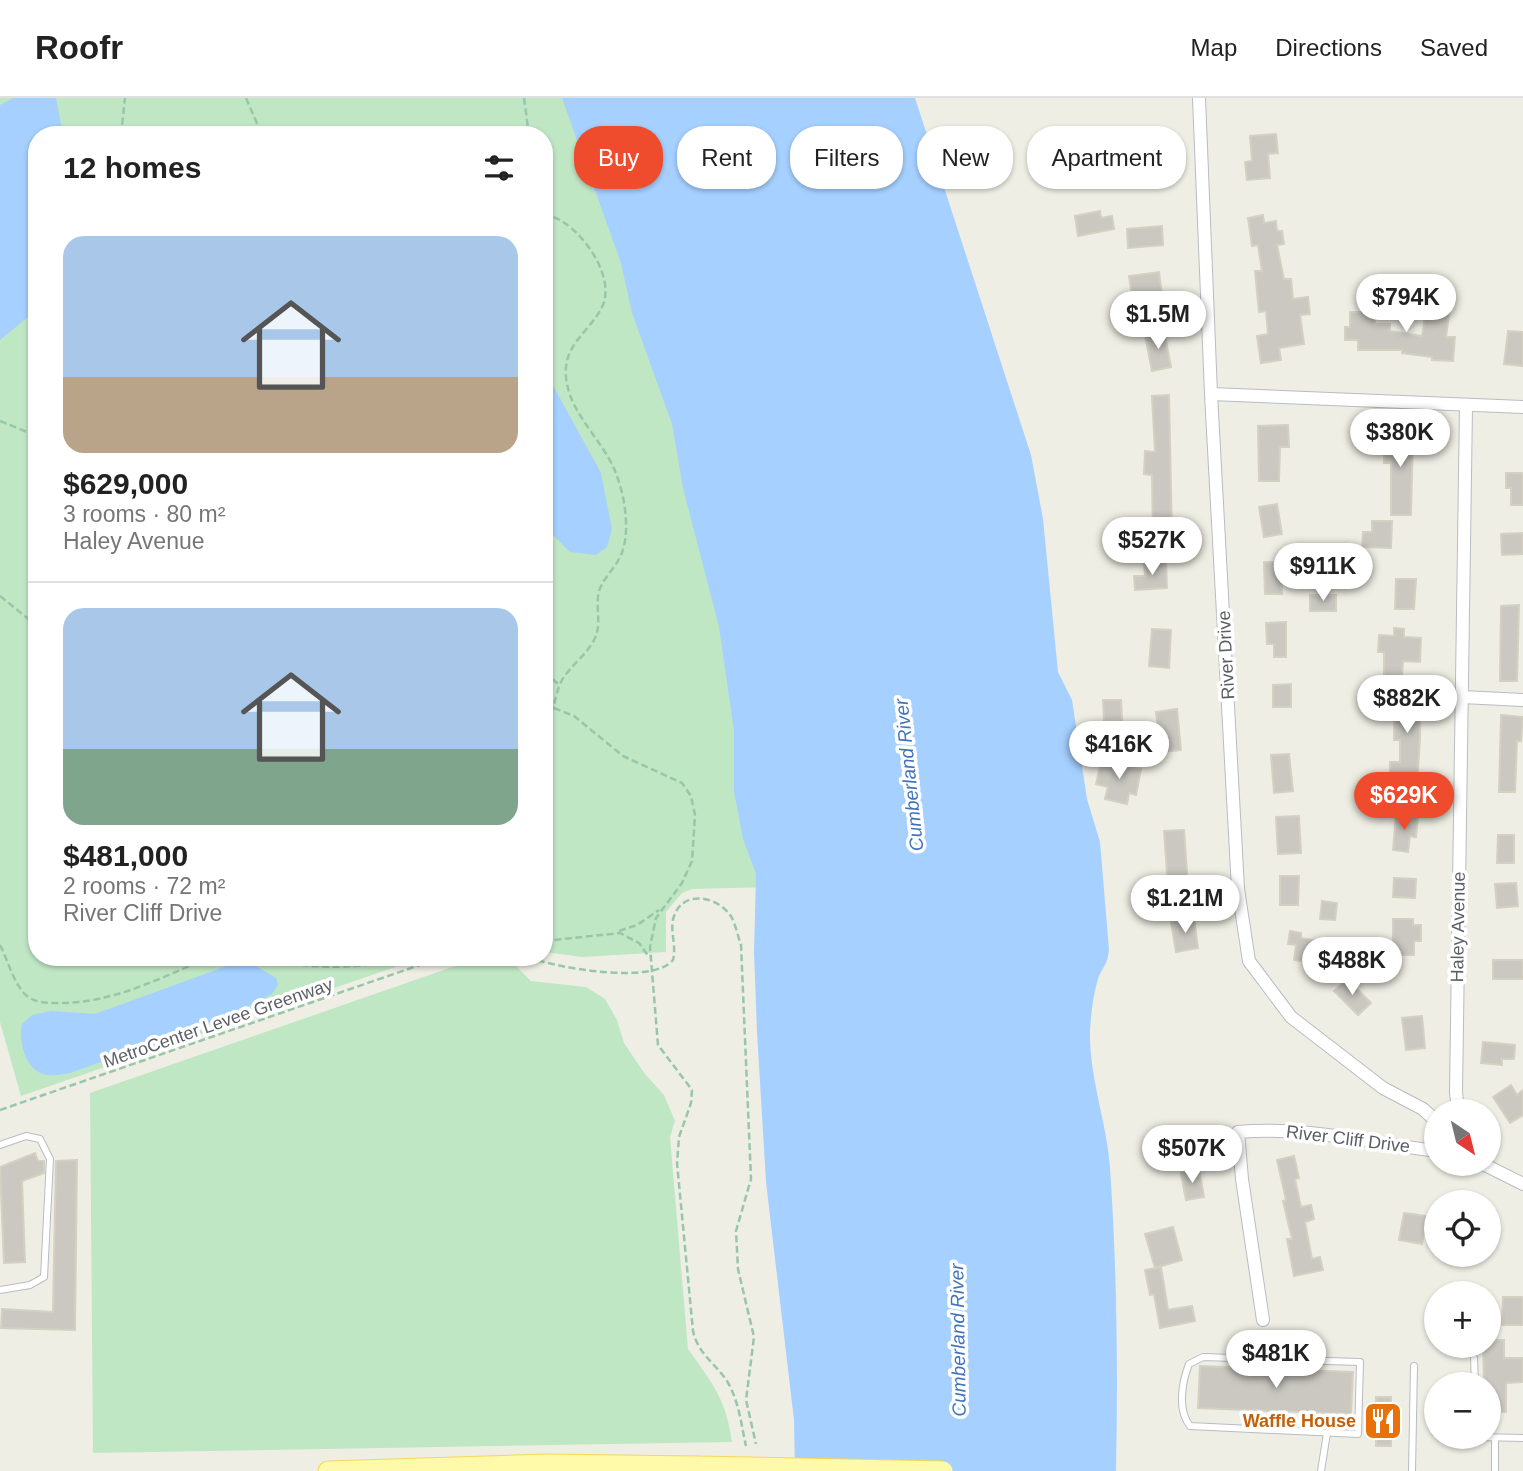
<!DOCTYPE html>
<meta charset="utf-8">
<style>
:root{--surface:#fff;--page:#f6f6f6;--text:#222;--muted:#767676;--line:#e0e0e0;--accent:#ee4c2c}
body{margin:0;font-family:Arial,sans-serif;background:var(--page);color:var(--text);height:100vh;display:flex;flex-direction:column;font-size:26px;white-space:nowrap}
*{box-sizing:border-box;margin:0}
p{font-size:23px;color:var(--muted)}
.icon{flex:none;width:38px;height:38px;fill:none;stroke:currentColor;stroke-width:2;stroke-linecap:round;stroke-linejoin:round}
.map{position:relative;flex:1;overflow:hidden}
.drawer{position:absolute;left:28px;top:28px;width:525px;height:840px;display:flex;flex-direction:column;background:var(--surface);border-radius:28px;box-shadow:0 2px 5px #0004}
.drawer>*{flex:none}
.guide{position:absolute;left:574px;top:28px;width:665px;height:63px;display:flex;gap:14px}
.needle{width:46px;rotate:145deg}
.controls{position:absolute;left:1424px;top:1001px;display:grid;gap:14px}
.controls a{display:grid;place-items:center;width:77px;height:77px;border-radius:50%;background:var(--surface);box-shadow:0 2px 5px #0004;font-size:35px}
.price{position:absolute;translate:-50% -60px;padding:0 16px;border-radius:24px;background:#fff;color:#222;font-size:23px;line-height:46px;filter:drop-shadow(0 2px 4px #0008)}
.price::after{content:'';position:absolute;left:50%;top:42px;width:21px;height:16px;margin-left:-10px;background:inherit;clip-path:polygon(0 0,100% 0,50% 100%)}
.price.selected{background:var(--accent);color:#fff}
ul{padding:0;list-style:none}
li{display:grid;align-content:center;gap:14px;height:371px;padding:0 35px}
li+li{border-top:2px solid var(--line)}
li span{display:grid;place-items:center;height:217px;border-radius:21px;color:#555}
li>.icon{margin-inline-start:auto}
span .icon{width:126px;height:126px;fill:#fffc;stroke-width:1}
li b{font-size:30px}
h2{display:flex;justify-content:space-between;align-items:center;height:84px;padding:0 35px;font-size:30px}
.chip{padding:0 24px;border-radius:28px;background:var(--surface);box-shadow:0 2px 5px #0004;font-size:24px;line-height:63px}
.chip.selected{background:var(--accent);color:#fff}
header{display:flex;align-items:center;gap:42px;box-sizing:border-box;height:98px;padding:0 35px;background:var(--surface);border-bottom:2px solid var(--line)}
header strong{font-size:33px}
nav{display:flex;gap:38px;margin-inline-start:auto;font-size:24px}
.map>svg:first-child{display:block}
.green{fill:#c0e7c4}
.water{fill:#a5d0ff}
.building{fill:#cac8c1;stroke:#d4d0c2;stroke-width:2}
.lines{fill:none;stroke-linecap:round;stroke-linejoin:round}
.service-casing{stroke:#b9bcc1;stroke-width:8}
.minor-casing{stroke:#b9bcc1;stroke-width:14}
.primary-casing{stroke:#f5d758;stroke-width:21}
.path{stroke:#98c6a9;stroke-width:2.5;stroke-dasharray:7 3.5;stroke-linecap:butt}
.service{stroke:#fff;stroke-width:6}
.minor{stroke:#fff;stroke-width:12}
.primary{stroke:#fff9aa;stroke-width:19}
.primary-bridge-casing{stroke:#f5d758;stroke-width:21;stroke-linecap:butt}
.primary-bridge{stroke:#fff9aa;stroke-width:19}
.labels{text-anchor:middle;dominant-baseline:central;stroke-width:7;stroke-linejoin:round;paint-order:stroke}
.street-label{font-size:18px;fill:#5c5f65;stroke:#fff}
.food-label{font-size:18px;font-weight:bold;fill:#c56008;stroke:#fff;text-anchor:end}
.water-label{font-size:19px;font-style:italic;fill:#4073bd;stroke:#fff}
</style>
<header>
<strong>Roofr</strong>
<nav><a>Map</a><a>Directions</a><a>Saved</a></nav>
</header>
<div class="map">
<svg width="1523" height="1373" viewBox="0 0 1523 1373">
<rect width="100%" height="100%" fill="#efeee4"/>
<g class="green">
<path d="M 0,0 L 588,0 L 631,100 L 779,789 L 692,791 L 682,795 L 666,814 L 666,854 L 582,859 L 544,854 L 544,37 L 37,37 L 37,859 L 424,859 L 21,998 L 0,924 Z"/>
<path d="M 481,859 L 508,860 L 531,883 L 586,889 L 605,901 L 617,922 L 624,945 L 645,976 L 664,997 L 675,1023 L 670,1039 L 688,1251 C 713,1286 726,1301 732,1344 L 93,1355 L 90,995 Z"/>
</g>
<g class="water">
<path d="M 13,0 L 56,0 L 63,37 L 37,37 L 37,204 L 28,219 L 0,242 L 0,7 Z"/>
<path d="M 562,0 L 915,0 L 1031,357 L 1043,421 L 1058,574 L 1072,602 L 1087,701 L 1100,744 L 1109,852 C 1107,868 1103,868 1098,881 C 1093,897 1091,916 1090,933 C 1089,980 1107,1024 1110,1070 C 1117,1171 1118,1272 1116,1373 L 795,1373 L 794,1322 L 766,1084 L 757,934 L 754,854 L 756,776 L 743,741 L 734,694 L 734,633 L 719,529 L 683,390 L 672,326 L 632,215 L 621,165 Z"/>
<path d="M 544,271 L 601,375 L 612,431 L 607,449 L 596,457 L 570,454 L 544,428 Z"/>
<path d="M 235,865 L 256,868 L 276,880 L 278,887 L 272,896 L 232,917 L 70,975 C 63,976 54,978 47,977 C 26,974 18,944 22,926 L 32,917 L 51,913 L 95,916 Z"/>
</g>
<g class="building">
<path d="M 1276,36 L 1278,55 L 1268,56 L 1270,80 L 1247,82 L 1245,64 L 1252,63 L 1250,38 Z"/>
<path d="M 1100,113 L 1101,120 L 1112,118 L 1114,131 L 1078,138 L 1075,118 Z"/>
<path d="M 1263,117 L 1264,125 L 1276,123 L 1277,133 L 1282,133 L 1284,146 L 1277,147 L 1284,181 L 1291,181 L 1293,201 L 1308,199 L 1310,216 L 1300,217 L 1304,246 L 1279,250 L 1281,262 L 1261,265 L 1257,238 L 1268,236 L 1266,213 L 1259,214 L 1255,173 L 1262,173 L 1258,147 L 1252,148 L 1248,120 Z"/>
<path d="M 1162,128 L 1163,147 L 1128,150 L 1127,131 Z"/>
<path d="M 1159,174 L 1163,205 L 1143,207 L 1142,197 L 1132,198 L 1129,178 Z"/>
<path d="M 1428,199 L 1451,202 L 1446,239 L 1455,239 L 1453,263 L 1432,262 L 1432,259 L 1402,255 L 1402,252 L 1358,252 L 1358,242 L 1345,242 L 1345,229 L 1350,229 L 1350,214 L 1375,214 L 1375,226 L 1390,226 L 1390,233 L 1422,238 Z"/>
<path d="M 1164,233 L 1171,269 L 1152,273 L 1145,237 Z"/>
<path d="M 1508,233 L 1523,234 L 1523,268 L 1504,266 Z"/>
<path d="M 1169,297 L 1172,438 L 1153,438 L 1152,377 L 1144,376 L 1145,353 L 1155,354 L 1152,298 Z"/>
<path d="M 1288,327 L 1289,349 L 1280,349 L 1279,383 L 1259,383 L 1258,328 Z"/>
<path d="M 1384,333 L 1413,333 L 1411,417 L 1391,417 L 1391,365 L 1384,365 Z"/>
<path d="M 1506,375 L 1523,375 L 1523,407 L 1511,407 L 1511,390 L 1506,390 Z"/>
<path d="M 1277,406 L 1282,436 L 1264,439 L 1259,409 Z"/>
<path d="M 1372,423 L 1392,423 L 1391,450 L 1362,449 L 1363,434 L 1372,434 Z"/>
<path d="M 1523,435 L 1523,456 L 1502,457 L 1501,436 Z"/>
<path d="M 1279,455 L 1290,455 L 1291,475 L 1281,475 L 1282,496 L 1265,496 L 1264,464 L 1279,464 Z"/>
<path d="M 1166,463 L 1167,490 L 1135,492 L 1134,478 L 1145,478 L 1144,464 Z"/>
<path d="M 1396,481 L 1416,481 L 1414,511 L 1395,511 Z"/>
<rect x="1310" y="497" width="26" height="16"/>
<path d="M 1519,507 L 1517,583 L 1500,583 L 1501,508 Z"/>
<path d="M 1286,524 L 1286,559 L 1274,559 L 1274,546 L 1267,546 L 1266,525 Z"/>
<path d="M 1394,530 L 1404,531 L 1404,539 L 1421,540 L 1420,564 L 1403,563 L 1402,578 L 1384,578 L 1384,554 L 1378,554 L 1379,537 L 1394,538 Z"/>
<path d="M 1152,531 L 1171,532 L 1169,570 L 1149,568 Z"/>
<path d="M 1419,585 L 1420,640 L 1417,687 L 1390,687 L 1390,664 L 1400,664 L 1400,642 L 1394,642 L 1395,586 Z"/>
<path d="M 1291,586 L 1291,609 L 1273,609 L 1273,587 Z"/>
<path d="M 1103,602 L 1121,602 L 1122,622 L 1104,623 Z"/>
<path d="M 1177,611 L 1181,652 L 1161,654 L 1156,614 Z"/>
<path d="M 1501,617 L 1523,619 L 1521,643 L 1517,643 L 1515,694 L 1499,694 Z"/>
<path d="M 1289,656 L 1293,693 L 1274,695 L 1271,657 Z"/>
<path d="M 1101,664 L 1141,671 L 1136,697 L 1129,695 L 1127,706 L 1105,701 L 1108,689 L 1096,686 Z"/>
<path d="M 1396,716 L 1418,718 L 1416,739 L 1410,738 L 1408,754 L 1393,752 Z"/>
<path d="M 1299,718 L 1301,755 L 1278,756 L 1276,719 Z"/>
<path d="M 1184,732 L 1189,801 L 1169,802 L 1164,733 Z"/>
<path d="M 1498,737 L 1514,737 L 1514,765 L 1497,765 Z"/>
<path d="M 1280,778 L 1299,778 L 1298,807 L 1280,807 Z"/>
<path d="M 1394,780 L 1416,781 L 1415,800 L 1393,799 Z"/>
<path d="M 1516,785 L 1518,808 L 1497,810 L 1495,786 Z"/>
<path d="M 1322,803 L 1337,805 L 1335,822 L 1320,821 Z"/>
<path d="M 1194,820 L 1198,850 L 1176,854 L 1171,824 Z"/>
<path d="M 1393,821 L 1413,821 L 1413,827 L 1421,827 L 1421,843 L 1414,843 L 1414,857 L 1393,857 Z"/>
<path d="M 1290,833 L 1301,835 L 1301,840 L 1323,844 L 1320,866 L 1294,862 L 1296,847 L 1288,846 Z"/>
<rect x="1493" y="862" width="30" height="19"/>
<path d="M 1347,881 L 1371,905 L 1358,917 L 1334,893 Z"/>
<path d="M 1422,918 L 1425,950 L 1406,952 L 1402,920 Z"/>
<path d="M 1483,944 L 1515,947 L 1514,961 L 1502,961 L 1502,967 L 1481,965 Z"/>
<path d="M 1511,987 L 1517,997 L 1523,992 L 1523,1017 L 1510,1025 L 1493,999 Z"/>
<path d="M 35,1055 L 38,1063 L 44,1063 L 44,1075 L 22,1083 L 25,1164 L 4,1165 L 0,1069 Z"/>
<path d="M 1294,1058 L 1299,1080 L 1295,1081 L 1301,1109 L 1311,1107 L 1314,1121 L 1305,1124 L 1312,1161 L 1320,1159 L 1323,1172 L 1294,1178 L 1287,1141 L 1292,1141 L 1283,1103 L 1286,1102 L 1277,1062 Z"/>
<path d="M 77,1062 L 75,1232 L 1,1230 L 2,1211 L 53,1214 L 56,1063 Z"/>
<path d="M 1199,1072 L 1204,1099 L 1186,1102 L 1181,1075 Z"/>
<path d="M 1404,1115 L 1427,1118 L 1422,1146 L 1399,1142 Z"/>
<path d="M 1173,1129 L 1182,1162 L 1155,1170 L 1145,1136 Z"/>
<path d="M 1161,1169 L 1168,1212 L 1192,1208 L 1195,1223 L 1160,1230 L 1154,1196 L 1150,1197 L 1145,1172 Z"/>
<path d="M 1503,1199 L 1523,1199 L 1523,1227 L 1502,1227 Z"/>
<path d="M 1489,1242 L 1504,1242 L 1504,1260 L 1523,1260 L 1523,1284 L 1506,1285 L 1506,1314 L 1489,1314 L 1489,1286 L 1484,1286 L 1483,1248 L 1489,1248 Z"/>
<path d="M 1200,1268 L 1353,1274 L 1351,1316 L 1198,1310 Z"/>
<rect x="1376" y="1299" width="15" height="49"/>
</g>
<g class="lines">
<defs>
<g id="service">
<path d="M 0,1047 L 26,1038 L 40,1041 L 50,1061 L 44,1179 L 30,1187 L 0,1192"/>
<path d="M 1203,1259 L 1360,1264 L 1358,1336 L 1190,1328 C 1177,1312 1182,1284 1189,1266 Z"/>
<path d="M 1474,1260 L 1475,1286"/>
<path d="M 1476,1339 L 1523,1340"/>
<path d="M 1321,1373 L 1327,1335"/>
<path d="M 1412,1373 L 1414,1268"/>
<path d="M 1495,1373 L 1495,1340"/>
</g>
<g id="minor">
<path d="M 1199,0 L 1211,296 L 1238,791 L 1249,863 L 1291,919 L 1383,990 L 1423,1011 L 1437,1024"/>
<path d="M 1211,296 L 1523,309"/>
<path d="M 1462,599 L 1523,602"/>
<path d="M 1458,1013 L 1456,994 L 1466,308"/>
<path d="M 1483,1066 L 1523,1086"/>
<path d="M 1263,1222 L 1242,1081 L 1238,1034 C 1306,1028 1371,1045 1437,1053"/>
</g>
<path id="primary" d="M 328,1373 L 546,1366 L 696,1368"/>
</defs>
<use href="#service" class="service-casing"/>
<use href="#minor" class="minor-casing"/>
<use href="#primary" class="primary-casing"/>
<g class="path">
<path d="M 246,0 L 262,37"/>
<path d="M 524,0 L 529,37"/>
<path d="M 121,37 L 125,0"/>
<path d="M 544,115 C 550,118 558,120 563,124 C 587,139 617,183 601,211 C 588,235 563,247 566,279 C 569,315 602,341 615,373 C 625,397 632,438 619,461 C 613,472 603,481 599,493 C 595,509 602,525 595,540 C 587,557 571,567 562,582 C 554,597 556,613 544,626"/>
<path d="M 0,323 L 37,338"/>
<path d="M 0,498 L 37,528"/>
<path d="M 544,575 L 560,587"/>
<path d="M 554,610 L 574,618 L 623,658 L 682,685 L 691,698 L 695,717 L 692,763 L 682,785 L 656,820 L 650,849 L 658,947 L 692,992 L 691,1005 L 679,1039 L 677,1065 L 693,1233 C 698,1256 715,1265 727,1283 C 739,1303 741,1326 746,1348"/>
<path d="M 619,833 L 637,827 L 659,812"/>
<path d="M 544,843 L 620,835 L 639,845 L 649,859"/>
<path d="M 0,847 C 8,862 14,888 28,899 C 37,905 48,905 59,905 C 116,905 160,879 212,859"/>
<path d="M 260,859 C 306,872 361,872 407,859"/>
<path d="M 528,859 C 556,870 653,887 673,862 C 677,847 669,832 674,818 C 684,790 720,799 732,820 C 736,828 738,839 741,847 L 751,1081 L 736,1133 L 738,1171 L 754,1239 L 746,1302 L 756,1346"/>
<path d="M 0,1012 L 443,859"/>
</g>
<use href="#service" class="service"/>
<use href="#minor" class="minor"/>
<use href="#primary" class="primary"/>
<defs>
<path id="primary-bridge" d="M 696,1368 L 943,1373"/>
</defs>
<use href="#primary-bridge" class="primary-bridge-casing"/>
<use href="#primary-bridge" class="primary-bridge"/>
</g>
<defs>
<symbol id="restaurant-square" viewBox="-11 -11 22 22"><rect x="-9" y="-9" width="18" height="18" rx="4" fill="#e8710a" stroke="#fff"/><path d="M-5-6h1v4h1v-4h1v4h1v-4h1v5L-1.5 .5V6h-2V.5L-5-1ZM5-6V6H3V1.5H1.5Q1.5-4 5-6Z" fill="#fff"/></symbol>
</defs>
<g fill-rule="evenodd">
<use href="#restaurant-square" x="1361" y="1301" width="44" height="44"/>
</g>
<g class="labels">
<g class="street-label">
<text transform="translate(1226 557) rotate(-93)">River Drive</text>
<text transform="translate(1458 829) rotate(-89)">Haley Avenue</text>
<text transform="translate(218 925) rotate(-19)">MetroCenter Levee Greenway</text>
<text transform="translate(1348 1041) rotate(7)">River Cliff Drive</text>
</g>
<g class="food-label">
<text x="1356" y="1323">Waffle House</text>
</g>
<g class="water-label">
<text transform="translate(909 677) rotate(-96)">Cumberland River</text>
<text transform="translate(958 1242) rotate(-91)">Cumberland River</text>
</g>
</g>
</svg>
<div class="controls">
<a><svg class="needle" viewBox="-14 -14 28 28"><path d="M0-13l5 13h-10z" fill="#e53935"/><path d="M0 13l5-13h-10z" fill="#767676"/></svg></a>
<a><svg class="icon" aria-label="locate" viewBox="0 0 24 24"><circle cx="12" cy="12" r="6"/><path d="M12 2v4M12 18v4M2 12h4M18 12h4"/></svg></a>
<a>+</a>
<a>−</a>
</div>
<b class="price" style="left:1406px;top:236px">$794K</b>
<b class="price" style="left:1158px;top:253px">$1.5M</b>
<b class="price" style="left:1400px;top:371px">$380K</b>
<b class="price" style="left:1152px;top:479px">$527K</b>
<b class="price" style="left:1323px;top:505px">$911K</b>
<b class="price" style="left:1407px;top:637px">$882K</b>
<b class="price" style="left:1119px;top:683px">$416K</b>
<b class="price selected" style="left:1404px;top:734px">$629K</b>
<b class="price" style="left:1185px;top:837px">$1.21M</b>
<b class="price" style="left:1352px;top:899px">$488K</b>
<b class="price" style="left:1192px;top:1087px">$507K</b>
<b class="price" style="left:1276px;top:1292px">$481K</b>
<div class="guide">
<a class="chip selected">Buy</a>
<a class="chip">Rent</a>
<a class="chip">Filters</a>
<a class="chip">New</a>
<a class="chip">Apartment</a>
</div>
<section class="drawer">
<h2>12 homes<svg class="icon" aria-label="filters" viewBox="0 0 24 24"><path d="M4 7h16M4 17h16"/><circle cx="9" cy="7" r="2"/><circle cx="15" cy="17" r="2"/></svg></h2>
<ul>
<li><span style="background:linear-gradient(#a9c7e8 65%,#b9a48a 0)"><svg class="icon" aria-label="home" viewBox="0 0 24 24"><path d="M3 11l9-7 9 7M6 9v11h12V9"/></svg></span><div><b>$629,000</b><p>3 rooms · 80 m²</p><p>Haley Avenue</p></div></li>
<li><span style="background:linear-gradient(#a9c7e8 65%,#7fa58c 0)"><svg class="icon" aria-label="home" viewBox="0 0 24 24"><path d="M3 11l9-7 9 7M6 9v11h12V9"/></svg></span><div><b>$481,000</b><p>2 rooms · 72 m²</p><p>River Cliff Drive</p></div></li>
</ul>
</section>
</div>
